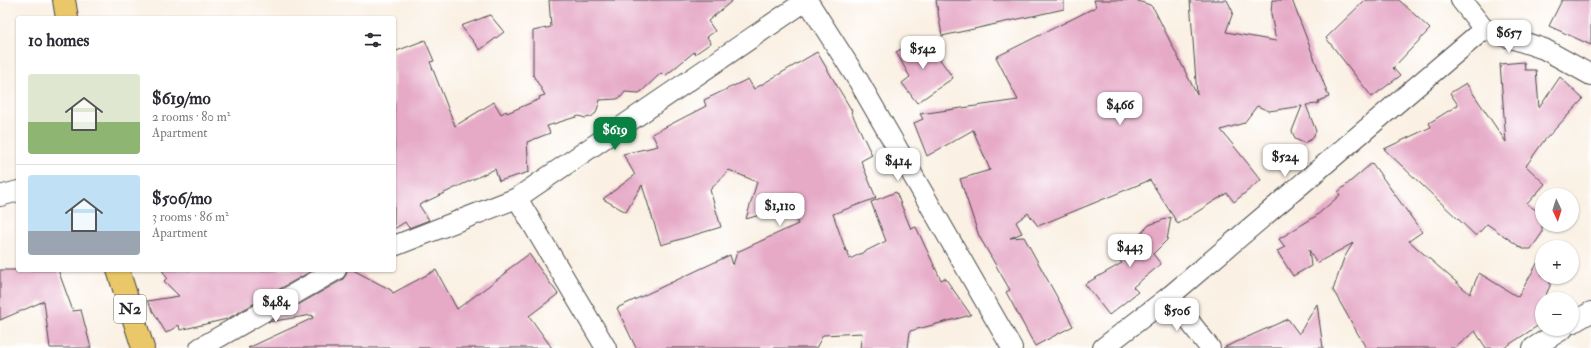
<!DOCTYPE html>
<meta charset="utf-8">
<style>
:root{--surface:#fff;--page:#f2f2f3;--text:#2b2b33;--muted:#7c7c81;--line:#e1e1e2;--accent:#0b8043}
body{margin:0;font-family:"IM FELL Double Pica",serif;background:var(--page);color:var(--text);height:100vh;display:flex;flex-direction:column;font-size:15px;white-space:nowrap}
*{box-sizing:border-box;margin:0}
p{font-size:13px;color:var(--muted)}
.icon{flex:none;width:22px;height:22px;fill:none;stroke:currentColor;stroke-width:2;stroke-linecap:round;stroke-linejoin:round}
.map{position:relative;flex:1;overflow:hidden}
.details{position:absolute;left:16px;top:16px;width:380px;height:256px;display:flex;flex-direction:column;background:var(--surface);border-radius:4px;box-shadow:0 1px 3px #0004}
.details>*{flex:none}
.needle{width:26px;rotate:176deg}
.fabs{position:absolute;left:1535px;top:188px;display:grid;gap:8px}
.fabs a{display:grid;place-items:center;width:44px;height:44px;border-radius:50%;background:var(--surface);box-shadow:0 1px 3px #0004;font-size:20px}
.price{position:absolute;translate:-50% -34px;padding:0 9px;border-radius:8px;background:#fff;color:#222;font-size:13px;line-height:26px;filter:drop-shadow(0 1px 2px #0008)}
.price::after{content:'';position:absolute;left:50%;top:24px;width:12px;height:9px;margin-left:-6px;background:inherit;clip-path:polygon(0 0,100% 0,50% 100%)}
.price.selected{background:var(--accent);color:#fff}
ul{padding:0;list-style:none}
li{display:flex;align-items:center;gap:12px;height:100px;padding:0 12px}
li+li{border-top:1px solid var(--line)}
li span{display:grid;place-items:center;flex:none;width:112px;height:80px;border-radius:4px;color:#555}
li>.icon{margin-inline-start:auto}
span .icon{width:48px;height:48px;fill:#fffc;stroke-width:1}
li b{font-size:17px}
h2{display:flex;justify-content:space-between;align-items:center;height:48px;padding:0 12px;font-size:17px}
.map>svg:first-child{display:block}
.building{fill:#e6aac7}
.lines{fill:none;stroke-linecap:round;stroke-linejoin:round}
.street-casing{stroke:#4a4947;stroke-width:22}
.highway-casing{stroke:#4a4947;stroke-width:24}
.street{stroke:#fff;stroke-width:20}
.highway{stroke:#eac769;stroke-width:22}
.labels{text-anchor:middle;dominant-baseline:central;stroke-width:4;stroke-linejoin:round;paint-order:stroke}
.shield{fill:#fff;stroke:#6b6b6b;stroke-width:1}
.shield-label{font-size:16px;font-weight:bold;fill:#2b2b2b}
</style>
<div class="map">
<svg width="1591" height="348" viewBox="0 0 1591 348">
<rect width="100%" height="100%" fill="#fff"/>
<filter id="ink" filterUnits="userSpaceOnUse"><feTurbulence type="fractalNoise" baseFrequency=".025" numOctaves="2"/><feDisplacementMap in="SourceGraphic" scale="8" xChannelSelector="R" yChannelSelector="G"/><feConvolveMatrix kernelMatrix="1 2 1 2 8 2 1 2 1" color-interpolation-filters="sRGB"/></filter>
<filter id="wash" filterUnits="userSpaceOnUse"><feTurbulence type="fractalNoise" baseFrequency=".012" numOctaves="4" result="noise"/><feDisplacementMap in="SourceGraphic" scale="16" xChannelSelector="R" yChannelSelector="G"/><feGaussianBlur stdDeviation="0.9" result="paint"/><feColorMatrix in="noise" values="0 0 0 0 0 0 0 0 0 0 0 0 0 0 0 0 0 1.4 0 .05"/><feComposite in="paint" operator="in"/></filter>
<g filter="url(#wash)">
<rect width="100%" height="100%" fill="#faf0e3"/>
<g id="blocks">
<g class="building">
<path d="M 549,0 L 733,0 L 708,21 L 715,31 L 707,37 L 711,43 L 695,54 L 694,52 L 665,76 L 661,73 L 642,91 L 639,93 L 625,92 L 621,97 L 617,99 L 600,100 L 596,113 L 591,117 L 585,118 L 579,116 L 547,126 L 550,133 L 527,142 L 529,172 L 499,181 L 495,169 L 419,205 L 429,220 L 409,228 L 405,222 L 394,229 L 394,52 L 425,40 L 434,61 L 430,62 L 455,126 L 494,102 L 501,114 L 506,111 L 507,113 L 540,99 L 539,97 L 545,95 L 533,75 L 533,31 L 551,27 Z"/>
<path d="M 936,0 L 1064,0 L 1064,9 L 942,36 Z"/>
<path d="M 1094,0 L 1135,0 L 1150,5 L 1154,9 L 1197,95 L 1190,0 L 1227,0 L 1233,12 L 1226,32 L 1276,41 L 1271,14 L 1272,0 L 1292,0 L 1329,97 L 1319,101 L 1318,104 L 1306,105 L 1316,131 L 1312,139 L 1304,143 L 1295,139 L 1292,131 L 1302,106 L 1269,111 L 1257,106 L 1244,123 L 1221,130 L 1261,180 L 1234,202 L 1227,193 L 1178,224 L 1150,180 L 1038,226 L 1028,213 L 1016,222 L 1022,233 L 1010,238 L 1024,237 L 1073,326 L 1035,346 L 1006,292 L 1010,290 L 979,236 L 960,179 L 990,170 L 973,130 L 927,156 L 914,123 L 923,119 L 920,114 L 1018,100 L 996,57 L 1096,7 Z"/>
<path d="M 1365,0 L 1399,0 L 1430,29 L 1393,68 L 1400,76 L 1372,97 L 1326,38 Z"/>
<path d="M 1562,0 L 1591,0 L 1591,45 L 1549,26 Z"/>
<path d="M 490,15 L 504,32 L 480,50 L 461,26 Z"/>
<path d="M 924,37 L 953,78 L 917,103 L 902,83 L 910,77 L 896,52 Z"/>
<path d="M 817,52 L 852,111 L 851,112 L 872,155 L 861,161 L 876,198 L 833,214 L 846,251 L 847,251 L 850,259 L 886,241 L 871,202 L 896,192 L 911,229 L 916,227 L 941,280 L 945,278 L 971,315 L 910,331 L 908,348 L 860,348 L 862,333 L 823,335 L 816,348 L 636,348 L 617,308 L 730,255 L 733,265 L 737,252 L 798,224 L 791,206 L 746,219 L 757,182 L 729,170 L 710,190 L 721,227 L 661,245 L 642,185 L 626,212 L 603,199 L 635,175 L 623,154 L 658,146 L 652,134 L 706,106 L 704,100 L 748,79 L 754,89 Z"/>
<path d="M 1524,62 L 1525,70 L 1536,70 L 1539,108 L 1560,77 L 1583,99 L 1543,142 L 1526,166 L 1545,184 L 1527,204 L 1542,214 L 1542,233 L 1531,249 L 1523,249 L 1487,224 L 1476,236 L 1384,149 L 1431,127 L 1429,123 L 1458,105 L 1450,93 L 1466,83 L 1506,142 L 1500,64 Z"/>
<path d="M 1372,163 L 1422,232 L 1409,241 L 1470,294 L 1479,273 L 1518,297 L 1542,255 L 1542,277 L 1549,277 L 1550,280 L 1550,286 L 1544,299 L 1542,299 L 1542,323 L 1504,348 L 1486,348 L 1475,331 L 1455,348 L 1366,348 L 1333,290 L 1344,258 L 1353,243 L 1317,263 L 1309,250 L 1311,266 L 1293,276 L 1277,251 L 1285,247 L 1279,239 L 1316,216 L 1340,195 L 1338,192 Z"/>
<path d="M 1171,217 L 1167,240 L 1153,254 L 1161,264 L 1133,287 L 1138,292 L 1109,315 L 1085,284 L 1122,263 L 1117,258 L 1149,225 Z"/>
<path d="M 529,254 L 558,294 L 529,316 L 552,348 L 248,348 L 313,318 L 312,315 L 268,322 L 342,280 L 346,275 L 347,270 L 353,270 L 391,290 L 393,293 L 436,270 L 457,309 L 506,273 L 506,271 Z"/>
<path d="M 0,270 L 58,270 L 73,311 L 81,310 L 91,348 L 50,348 L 44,301 L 0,320 Z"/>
<path d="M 162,270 L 313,270 L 227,319 L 180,330 L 179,325 L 166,333 L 147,301 L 179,296 L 164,281 L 167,278 Z"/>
<path d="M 1317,304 L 1323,348 L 1223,348 L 1288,319 L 1299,334 Z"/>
</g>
</g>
</g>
<g filter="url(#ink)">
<use href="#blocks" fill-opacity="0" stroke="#4a4947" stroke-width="1"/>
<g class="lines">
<defs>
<g id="street">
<path d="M 807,0 L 858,80 L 1012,348"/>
<path d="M 1461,0 L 1484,29 L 1544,49 L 1591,75"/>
<path d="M 0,196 L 18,191"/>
<path d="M 517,198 L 606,348"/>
<path d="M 394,246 L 517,198 L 807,0"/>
<path d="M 1170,296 L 1210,348"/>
<path d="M 1572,323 L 1591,312"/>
<path d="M 200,348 L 336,270"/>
<path d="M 1103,348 L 1170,296 L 1484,29"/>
<path d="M 1533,348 L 1563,329"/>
</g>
<g id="highway">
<path d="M 64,0 L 67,18"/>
<path d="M 118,270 L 143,348"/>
</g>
</defs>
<use href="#street" class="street-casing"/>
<use href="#highway" class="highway-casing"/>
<use href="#street" class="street"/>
<use href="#highway" class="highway"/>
</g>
</g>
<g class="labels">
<rect class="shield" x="114" y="295" width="32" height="28" rx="3"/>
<g class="shield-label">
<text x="130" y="309">N2</text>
</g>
</g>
</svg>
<div class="fabs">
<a><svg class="needle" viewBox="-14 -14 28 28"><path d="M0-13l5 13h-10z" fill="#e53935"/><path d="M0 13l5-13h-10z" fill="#7c7c81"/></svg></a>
<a>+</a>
<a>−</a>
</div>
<b class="price" style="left:1509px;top:54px">$657</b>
<b class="price" style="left:923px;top:70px">$542</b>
<b class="price" style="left:1120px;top:126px">$466</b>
<b class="price selected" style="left:615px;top:151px">$619</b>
<b class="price" style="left:1285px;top:178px">$524</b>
<b class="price" style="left:898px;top:182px">$414</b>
<b class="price" style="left:780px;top:227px">$1,110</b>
<b class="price" style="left:1130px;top:268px">$443</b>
<b class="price" style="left:276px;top:323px">$484</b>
<b class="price" style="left:1177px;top:332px">$506</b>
<section class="details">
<h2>10 homes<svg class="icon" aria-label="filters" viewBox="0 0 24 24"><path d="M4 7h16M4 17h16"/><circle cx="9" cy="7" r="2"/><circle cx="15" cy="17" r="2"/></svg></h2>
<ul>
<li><span style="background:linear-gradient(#dfe7d0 60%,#8fb573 0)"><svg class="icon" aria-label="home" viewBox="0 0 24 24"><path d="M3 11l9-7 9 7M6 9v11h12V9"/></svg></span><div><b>$619/mo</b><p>2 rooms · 80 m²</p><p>Apartment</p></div></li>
<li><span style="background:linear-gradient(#bfe0f5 70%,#9aa5b1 0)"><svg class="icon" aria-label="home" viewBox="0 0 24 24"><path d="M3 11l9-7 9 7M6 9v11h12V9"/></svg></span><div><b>$506/mo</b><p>3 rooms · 86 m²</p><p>Apartment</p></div></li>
</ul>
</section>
</div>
